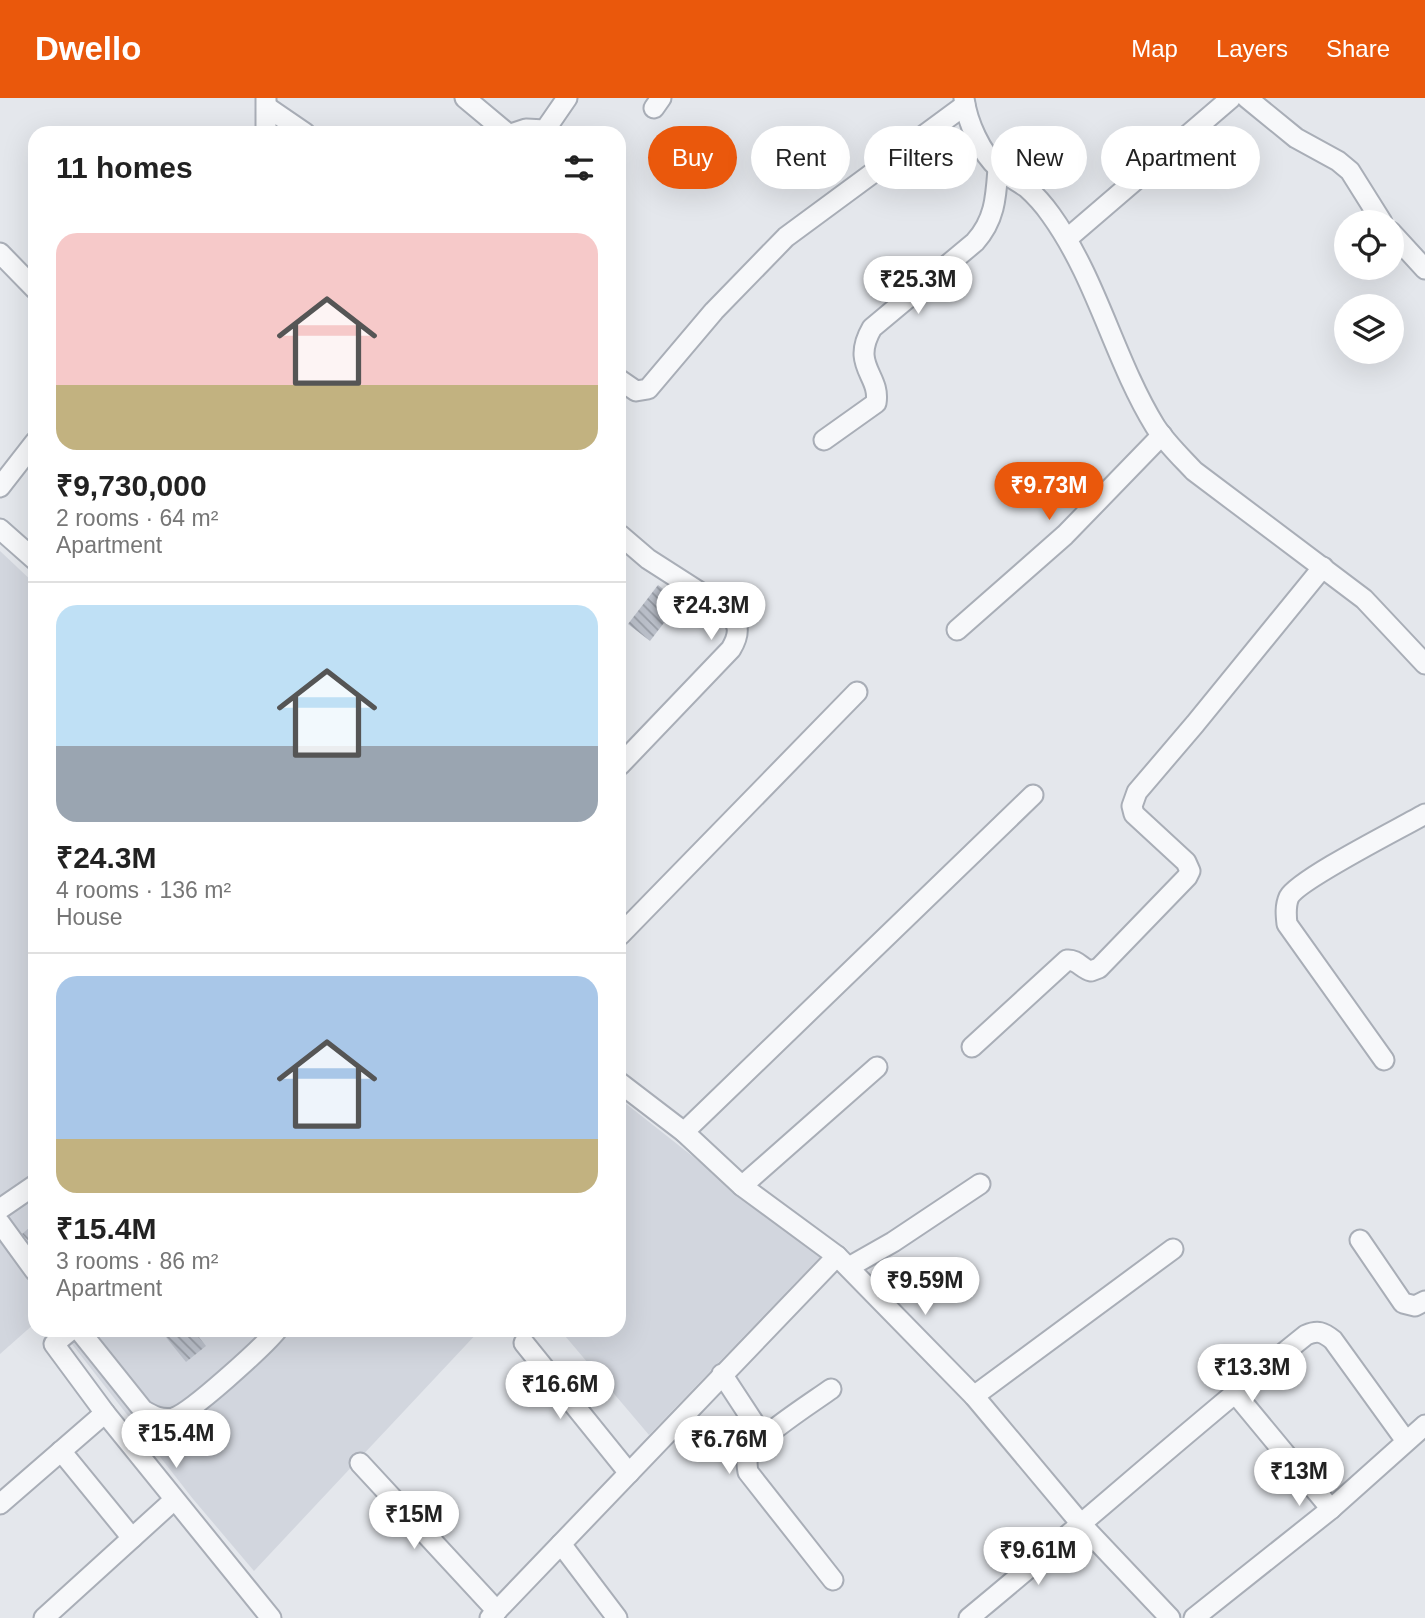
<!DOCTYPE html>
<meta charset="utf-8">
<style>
:root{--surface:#fff;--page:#f6f6f6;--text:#222;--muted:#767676;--line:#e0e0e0;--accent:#ea580c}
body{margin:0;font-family:Helvetica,sans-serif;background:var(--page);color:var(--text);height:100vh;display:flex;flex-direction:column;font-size:26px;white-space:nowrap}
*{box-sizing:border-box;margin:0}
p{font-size:23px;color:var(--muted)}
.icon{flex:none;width:38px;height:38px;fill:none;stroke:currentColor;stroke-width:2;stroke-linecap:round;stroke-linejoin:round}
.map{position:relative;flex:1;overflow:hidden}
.side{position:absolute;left:28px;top:28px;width:598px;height:1211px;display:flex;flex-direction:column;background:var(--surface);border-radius:21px;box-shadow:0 7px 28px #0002}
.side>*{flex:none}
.hud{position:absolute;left:648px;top:28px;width:665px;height:63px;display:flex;gap:14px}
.buttons{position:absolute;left:1334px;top:112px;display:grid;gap:14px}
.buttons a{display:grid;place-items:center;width:70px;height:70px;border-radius:50%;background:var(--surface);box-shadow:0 7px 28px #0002;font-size:35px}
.price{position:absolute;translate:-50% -60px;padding:0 16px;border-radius:24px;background:#fff;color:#222;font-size:23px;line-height:46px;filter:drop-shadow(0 2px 4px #0008)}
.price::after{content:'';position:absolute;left:50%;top:42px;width:21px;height:16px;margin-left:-10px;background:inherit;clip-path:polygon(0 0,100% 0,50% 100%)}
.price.on{background:var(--accent);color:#fff}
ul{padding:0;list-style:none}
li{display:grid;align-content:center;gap:14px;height:371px;padding:0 28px}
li+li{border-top:2px solid var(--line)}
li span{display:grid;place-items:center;height:217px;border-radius:21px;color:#555}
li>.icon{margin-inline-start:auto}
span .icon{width:126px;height:126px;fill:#fffc;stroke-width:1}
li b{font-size:30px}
h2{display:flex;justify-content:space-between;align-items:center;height:84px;padding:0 28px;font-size:30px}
.tag{padding:0 24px;border-radius:32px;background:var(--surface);box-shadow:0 7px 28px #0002;font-size:24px;line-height:63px}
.tag.on{background:var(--accent);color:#fff}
header{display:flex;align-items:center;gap:42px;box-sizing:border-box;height:98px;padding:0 35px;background:var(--accent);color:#fff}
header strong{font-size:33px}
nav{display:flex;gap:38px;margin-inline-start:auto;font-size:24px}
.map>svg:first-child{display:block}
.built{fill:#d2d6de}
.building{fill:url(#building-back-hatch)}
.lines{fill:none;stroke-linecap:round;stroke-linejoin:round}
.minor-casing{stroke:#a9aeb7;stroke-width:23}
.minor{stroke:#f7f8fa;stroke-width:19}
</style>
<header>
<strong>Dwello</strong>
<nav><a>Map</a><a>Layers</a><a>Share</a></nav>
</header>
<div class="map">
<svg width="1425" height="1520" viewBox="0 0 1425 1520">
<defs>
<pattern id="building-back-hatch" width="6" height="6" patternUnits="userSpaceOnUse" patternTransform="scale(1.75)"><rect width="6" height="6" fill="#bbc0ca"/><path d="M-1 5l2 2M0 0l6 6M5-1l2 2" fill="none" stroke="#989da6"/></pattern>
</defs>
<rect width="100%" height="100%" fill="#e4e7ec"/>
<g class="built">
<path d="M 0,453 L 35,486 L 35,1225 L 0,1256 Z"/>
<path d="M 620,1001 L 820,1159 L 649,1337 L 560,1232 L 620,1232 Z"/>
<path d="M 61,1232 L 480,1232 L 254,1473 L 193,1401 Z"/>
</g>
<g class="building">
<path d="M 658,487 L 680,504 L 650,543 L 628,526 Z"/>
<path d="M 35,1125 L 35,1151 L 22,1136 Z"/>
<path d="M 160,1232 L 196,1232 L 195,1234 L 206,1248 L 186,1264 Z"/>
</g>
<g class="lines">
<defs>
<g id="minor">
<path d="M 465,0 L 507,35"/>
<path d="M 964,0 C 967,24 981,55 999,71 C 1007,78 1017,83 1026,89 C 1035,97 1044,107 1051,117 C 1097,181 1114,261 1155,328 C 1166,345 1181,359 1194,373 L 1364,501 L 1425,566"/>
<path d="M 1247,0 L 1296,40 L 1338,63 L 1350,73 L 1382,124"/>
<path d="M 267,9 L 305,35"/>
<path d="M 654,10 L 661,0"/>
<path d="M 266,35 L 266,1"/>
<path d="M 514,35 L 526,31 L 545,32 L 567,0"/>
<path d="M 1391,134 L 1425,171"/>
<path d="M 1068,140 L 1231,0"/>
<path d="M 0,155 L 35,191"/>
<path d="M 620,282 L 636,293 L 648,291 L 714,213 L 786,139 L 965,7"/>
<path d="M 824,342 L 876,305 C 881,277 850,268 872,230 L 975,144 C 995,122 996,99 998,70"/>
<path d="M 0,389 L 35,344"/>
<path d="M 0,431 L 35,462"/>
<path d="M 620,437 L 648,461 L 726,511 C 739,526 741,534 731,551 L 620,667"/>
<path d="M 957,532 L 1065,437 L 1162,337"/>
<path d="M 620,837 L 857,594"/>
<path d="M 972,949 L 1067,862 C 1077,861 1082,871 1091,873 L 1099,870 L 1187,779 L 1190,773 L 1186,764 L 1134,716 L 1132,708 L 1137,694 L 1195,626 L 1323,469"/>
<path d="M 1384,962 L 1287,826 C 1286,817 1285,808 1289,799 C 1299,781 1401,730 1425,716"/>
<path d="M 620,985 L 684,1034 L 742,1088 L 837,1158 L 974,1298 L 1082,1427 L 1170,1520"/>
<path d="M 684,1034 L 1033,697"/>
<path d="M 742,1088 L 877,969"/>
<path d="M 0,1111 L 35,1087"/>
<path d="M 0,1125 L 35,1173"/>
<path d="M 1360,1142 L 1403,1205 L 1415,1208 L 1425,1203"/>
<path d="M 849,1169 L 893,1144 L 980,1086"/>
<path d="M 71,1232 L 54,1246 L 105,1315 L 271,1520"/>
<path d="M 79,1232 L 143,1312 C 153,1318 161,1322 173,1320 C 190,1316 264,1248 277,1232"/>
<path d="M 524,1245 L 629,1375"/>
<path d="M 722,1276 L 764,1340"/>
<path d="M 831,1291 C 813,1304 756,1340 749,1357 C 746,1362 747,1368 748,1374 L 833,1482"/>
<path d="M 1234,1294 L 1331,1411"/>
<path d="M 974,1298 L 1173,1151"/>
<path d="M 61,1353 L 132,1440"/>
<path d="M 360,1365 L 497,1513"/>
<path d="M 0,1406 L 105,1315"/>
<path d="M 561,1446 L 617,1520"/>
<path d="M 44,1520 L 174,1402"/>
<path d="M 490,1520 L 837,1158"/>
<path d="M 969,1520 C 1082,1427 1191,1329 1306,1237 C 1318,1232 1323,1234 1333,1242 L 1406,1343"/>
<path d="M 1194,1520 L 1331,1411 L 1425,1327"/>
</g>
</defs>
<use href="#minor" class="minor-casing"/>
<use href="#minor" class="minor"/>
</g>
</svg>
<div class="buttons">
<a><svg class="icon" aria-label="locate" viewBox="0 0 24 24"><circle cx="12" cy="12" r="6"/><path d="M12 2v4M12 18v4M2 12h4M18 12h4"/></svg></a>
<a><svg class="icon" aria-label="layers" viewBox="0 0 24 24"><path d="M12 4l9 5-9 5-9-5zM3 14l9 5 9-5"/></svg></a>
</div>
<b class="price" style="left:918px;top:218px">₹25.3M</b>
<b class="price on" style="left:1049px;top:424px">₹9.73M</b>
<b class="price" style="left:711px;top:544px">₹24.3M</b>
<b class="price" style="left:925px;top:1219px">₹9.59M</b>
<b class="price" style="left:1252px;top:1306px">₹13.3M</b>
<b class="price" style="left:560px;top:1323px">₹16.6M</b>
<b class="price" style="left:176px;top:1372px">₹15.4M</b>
<b class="price" style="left:729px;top:1378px">₹6.76M</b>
<b class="price" style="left:1299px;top:1410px">₹13M</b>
<b class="price" style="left:414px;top:1453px">₹15M</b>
<b class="price" style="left:1038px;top:1489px">₹9.61M</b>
<div class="hud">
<a class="tag on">Buy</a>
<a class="tag">Rent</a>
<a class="tag">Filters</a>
<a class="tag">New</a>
<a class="tag">Apartment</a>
</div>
<section class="side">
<h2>11 homes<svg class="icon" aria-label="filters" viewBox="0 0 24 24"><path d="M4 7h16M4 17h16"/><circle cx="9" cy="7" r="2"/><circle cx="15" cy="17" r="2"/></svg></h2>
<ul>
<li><span style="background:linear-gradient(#f6c9c9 70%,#c2b280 0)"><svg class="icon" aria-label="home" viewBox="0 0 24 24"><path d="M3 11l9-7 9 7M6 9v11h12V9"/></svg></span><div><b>₹9,730,000</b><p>2 rooms · 64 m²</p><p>Apartment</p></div></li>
<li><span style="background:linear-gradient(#bfe0f5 65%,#9aa5b1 0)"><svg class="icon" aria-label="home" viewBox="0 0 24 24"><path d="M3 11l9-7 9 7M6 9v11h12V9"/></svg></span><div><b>₹24.3M</b><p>4 rooms · 136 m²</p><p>House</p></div></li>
<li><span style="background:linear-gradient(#a9c7e8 75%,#c2b280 0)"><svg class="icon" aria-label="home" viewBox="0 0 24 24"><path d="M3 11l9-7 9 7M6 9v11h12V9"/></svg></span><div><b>₹15.4M</b><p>3 rooms · 86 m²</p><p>Apartment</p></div></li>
</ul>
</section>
</div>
